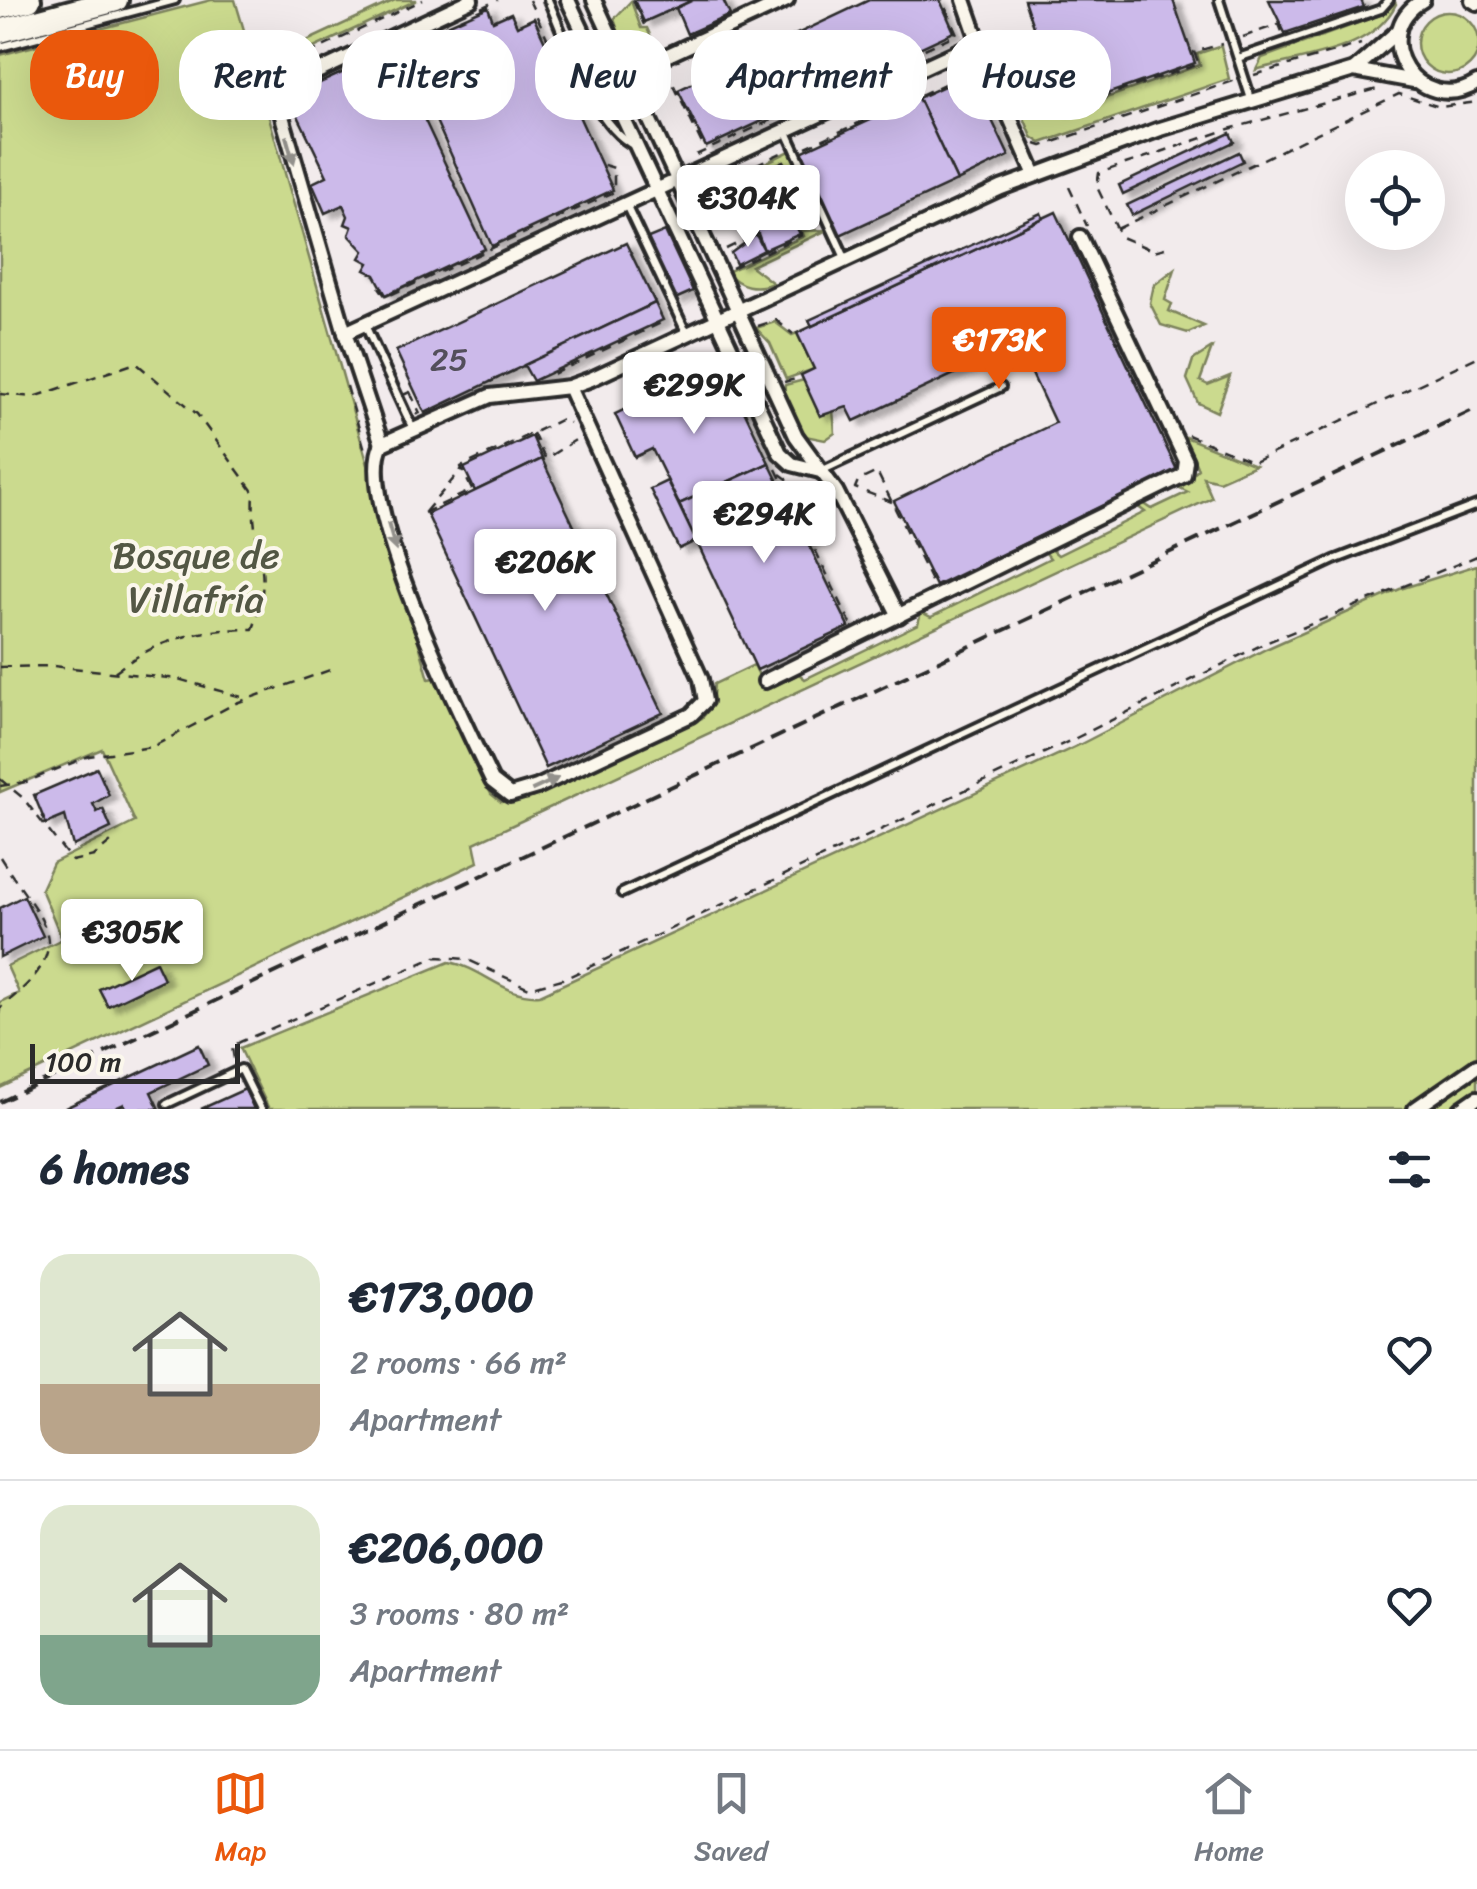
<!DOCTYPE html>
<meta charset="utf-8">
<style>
:root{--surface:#fff;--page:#f6f6f7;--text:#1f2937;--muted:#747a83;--line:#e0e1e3;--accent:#ea580c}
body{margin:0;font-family:Sriracha,sans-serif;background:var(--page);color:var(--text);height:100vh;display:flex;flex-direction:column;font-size:38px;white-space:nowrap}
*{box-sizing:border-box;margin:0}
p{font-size:32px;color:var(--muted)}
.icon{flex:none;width:55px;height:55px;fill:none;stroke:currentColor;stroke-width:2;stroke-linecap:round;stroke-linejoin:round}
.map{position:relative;height:1109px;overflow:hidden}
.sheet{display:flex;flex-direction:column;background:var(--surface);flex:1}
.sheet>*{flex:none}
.hud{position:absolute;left:30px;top:30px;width:1418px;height:90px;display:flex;gap:20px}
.controls{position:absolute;left:1345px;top:150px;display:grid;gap:20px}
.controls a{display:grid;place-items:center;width:100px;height:100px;border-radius:50%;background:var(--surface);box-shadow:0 10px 40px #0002;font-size:50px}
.scale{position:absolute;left:30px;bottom:25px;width:210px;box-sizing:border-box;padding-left:10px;border:5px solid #2b2b2b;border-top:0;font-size:28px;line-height:35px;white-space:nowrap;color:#2b2b2b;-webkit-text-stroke:8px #fbf7ec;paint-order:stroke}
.price{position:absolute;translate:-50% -85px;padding:0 22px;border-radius:10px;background:#fff;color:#222;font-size:32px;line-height:65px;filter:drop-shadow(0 2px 5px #0008)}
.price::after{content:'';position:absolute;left:50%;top:60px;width:30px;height:22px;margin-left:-15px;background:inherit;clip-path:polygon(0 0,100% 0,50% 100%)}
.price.current{background:var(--accent);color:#fff}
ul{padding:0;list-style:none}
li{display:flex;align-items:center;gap:30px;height:250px;padding:0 40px}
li+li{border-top:2px solid var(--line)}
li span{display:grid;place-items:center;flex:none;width:280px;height:200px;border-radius:30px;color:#555}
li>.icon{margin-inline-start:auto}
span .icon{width:120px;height:120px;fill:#fffc;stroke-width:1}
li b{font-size:42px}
h2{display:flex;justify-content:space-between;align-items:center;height:120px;padding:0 40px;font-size:42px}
.pill{padding:0 35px;border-radius:40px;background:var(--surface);box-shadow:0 10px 40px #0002;font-size:35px;line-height:90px}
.pill.current{background:var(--accent);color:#fff}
.dock{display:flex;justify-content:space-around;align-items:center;height:140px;border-top:2px solid var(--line);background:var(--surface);font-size:28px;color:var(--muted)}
.dock a{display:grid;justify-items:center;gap:5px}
.dock .current{color:var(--accent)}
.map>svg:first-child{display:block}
.green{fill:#cbda8e;stroke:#7b825c;stroke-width:2.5}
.building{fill:#ccbaea;stroke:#2b2b2b;stroke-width:2.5;filter:url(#shadow)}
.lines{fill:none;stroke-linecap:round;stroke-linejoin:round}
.lane-casing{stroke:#2b2b2b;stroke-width:14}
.street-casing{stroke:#2b2b2b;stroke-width:20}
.highway-casing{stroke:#2b2b2b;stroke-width:30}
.path{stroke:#2b2b2b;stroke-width:2.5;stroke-dasharray:10 8;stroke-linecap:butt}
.lane{stroke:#fbf7ec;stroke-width:6}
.street{stroke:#fbf7ec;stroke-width:12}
.highway{stroke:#fbf7ec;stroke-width:22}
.rail{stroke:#2b2b2b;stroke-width:4;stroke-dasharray:15 8;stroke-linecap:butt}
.oneway{fill:#93918c}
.labels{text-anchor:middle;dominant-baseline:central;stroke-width:8;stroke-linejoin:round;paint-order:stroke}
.number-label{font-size:32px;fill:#534f5b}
.park-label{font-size:38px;fill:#535744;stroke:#fbf7ec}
</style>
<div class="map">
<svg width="1477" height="1109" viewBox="0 0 1477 1109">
<defs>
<filter id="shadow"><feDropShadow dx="8" dy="4.5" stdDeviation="2.5" flood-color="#0004"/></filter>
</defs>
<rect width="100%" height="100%" fill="#f2ebec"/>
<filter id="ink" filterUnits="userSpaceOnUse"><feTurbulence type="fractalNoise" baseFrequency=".01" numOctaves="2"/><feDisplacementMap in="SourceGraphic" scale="20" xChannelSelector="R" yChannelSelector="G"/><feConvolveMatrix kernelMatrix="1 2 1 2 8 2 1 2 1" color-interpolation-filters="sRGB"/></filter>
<g filter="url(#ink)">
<g class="green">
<path d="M 211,0 L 235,0 L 252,57 L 296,46 L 395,0 L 417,0 L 279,64 L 292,71 L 267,90 L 265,103 L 429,679 L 435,678 L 491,794 L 501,802 L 529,799 L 702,718 L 712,706 L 714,684 L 754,665 L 766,690 L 799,674 L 805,679 L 918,624 L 921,612 L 931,617 L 1050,558 L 1045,552 L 1051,549 L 1058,555 L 1145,512 L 1137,506 L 1143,503 L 1152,509 L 1188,492 L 1178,487 L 1198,469 L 1183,436 L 1255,465 L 1219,481 L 1203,477 L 1212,498 L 474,843 L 478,862 L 0,1088 L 0,1002 L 19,993 L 7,966 L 62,939 L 41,889 L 53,863 L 135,822 L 102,749 L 0,792 L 0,55 Z"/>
<path d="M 1394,0 L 1396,4 C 1373,52 1303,56 1256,70 L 1262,58 L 1383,14 Z"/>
<path d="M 631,1 L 641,28 L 647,28 L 657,51 L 635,51 L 622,43 L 614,19 Z"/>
<circle cx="1448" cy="43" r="31"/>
<path d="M 1221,46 L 1229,79 L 1041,143 L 1032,137 L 1022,113 L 1053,102 L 1058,115 L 1200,65 L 1197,54 Z"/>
<path d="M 790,151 L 808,190 L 804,199 L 800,201 L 793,186 L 797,183 L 784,161 L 748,177 L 742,197 L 701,216 L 698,196 L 706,179 L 728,169 L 738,176 Z"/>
<path d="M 827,230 L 751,266 L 773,283 C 756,290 739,287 727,272 L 804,236 L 802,231 Z"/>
<path d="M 1175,269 L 1165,300 L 1172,304 L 1169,311 L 1204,326 L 1188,333 L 1161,325 L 1150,303 L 1154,285 Z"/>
<path d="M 775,322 L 792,335 L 797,333 L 814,369 L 786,379 L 770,343 L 756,328 Z"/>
<path d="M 1212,348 L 1200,381 L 1208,385 L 1230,376 L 1217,412 L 1198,403 L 1187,379 L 1193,360 Z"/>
<path d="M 804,380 L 820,416 L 833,410 L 835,433 L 825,440 L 805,436 L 784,396 L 785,385 Z"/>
<path d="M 1477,565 L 1477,1109 L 269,1109 L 240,1048 L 449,962 C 483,968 505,998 540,995 L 1077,746 L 1266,649 L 1400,589 Z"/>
</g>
<g class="building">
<path d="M 634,0 L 693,0 L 644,22 Z"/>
<path d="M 693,0 L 723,0 L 730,15 L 687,34 L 676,8 Z"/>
<path d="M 869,0 L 940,0 L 954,32 L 706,147 L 678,90 Z"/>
<path d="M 1024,0 L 1173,0 L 1195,63 L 1061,110 Z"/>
<path d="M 1269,0 L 1361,0 L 1364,7 L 1285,33 Z"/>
<path d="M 488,7 L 493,21 L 511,13 L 517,26 L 534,18 L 613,190 L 492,246 L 402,45 Z"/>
<path d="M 392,50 L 485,249 L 386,295 L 375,275 L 365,270 L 369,263 L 360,258 L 364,251 L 349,235 L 352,227 L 345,224 L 348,216 L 343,205 L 325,213 L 312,183 L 327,176 L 289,97 Z"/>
<path d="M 970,74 L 1009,156 L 957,181 L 918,98 Z"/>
<path d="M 918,98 L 957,181 L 840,235 L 801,152 Z"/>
<path d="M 1230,133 L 1234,142 L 1123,194 L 1119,185 Z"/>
<path d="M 1239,152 L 1243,161 L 1132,215 L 1127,205 Z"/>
<path d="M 784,161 L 797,184 L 793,186 L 801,205 L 788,211 L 800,234 L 764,250 L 748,207 L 736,212 L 748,177 Z"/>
<path d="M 1056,212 L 1177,470 L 936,586 L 894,501 L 1055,423 L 1018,344 L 854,421 L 847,407 L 820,416 L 801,375 L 814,369 L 797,333 Z"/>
<path d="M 1041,213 L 1043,218 L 812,326 L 809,320 Z"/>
<path d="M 665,231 L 693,291 L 675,299 L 646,239 Z"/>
<path d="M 756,235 L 764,250 L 736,264 L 731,253 Z"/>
<path d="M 626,243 L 655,303 L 425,413 L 396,351 Z"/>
<path d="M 655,303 L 663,320 L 533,381 L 524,365 Z"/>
<path d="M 695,376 L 704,379 L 713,398 L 734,389 L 769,463 L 679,504 L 652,449 L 635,457 L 615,414 Z"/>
<path d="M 532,436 L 542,459 L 475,491 L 464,468 Z"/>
<path d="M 542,459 L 663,713 L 546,768 L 427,514 Z"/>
<path d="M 769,463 L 849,627 L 757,670 L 679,504 Z"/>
<path d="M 667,481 L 696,541 L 679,549 L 650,489 Z"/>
<path d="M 97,768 L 109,795 L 93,804 L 97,812 L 103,809 L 111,828 L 73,846 L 65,816 L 46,824 L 34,795 Z"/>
<path d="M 24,896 L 43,936 L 0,957 L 0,908 Z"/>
<path d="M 156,962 L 164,979 L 108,1006 L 99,989 Z"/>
<path d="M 199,1045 L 208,1065 L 151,1092 L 159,1109 L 127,1109 L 124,1104 L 113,1109 L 63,1109 Z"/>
<path d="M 245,1089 L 254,1109 L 201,1109 Z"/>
</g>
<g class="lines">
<defs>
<g id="lane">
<path d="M 548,0 C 567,42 593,126 635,146"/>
<path d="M 1219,0 L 1251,99"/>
<path d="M 0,47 L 175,0"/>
<path d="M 1238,58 L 1381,9 L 1389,0"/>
<path d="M 787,132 L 846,260"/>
<path d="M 626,205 L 687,334"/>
<path d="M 365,325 L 412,427"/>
<path d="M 821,471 L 1001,387"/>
<path d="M 622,893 L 1334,560 L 1477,505"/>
<path d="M 167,1104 L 241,1069 L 261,1109"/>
</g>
<g id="street">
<path d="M 568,0 L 780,453 L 792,464 L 820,471"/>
<path d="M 594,0 L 796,436 L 836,491 L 899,616"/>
<path d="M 964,0 L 986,63 L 1035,175"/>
<path d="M 1423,0 C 1364,35 1419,119 1477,83"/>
<path d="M 1472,0 L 1477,3"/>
<path d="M 1354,70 L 1414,81"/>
<path d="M 629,73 L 787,0"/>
<path d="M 345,333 L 978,42"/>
<path d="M 569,387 L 701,679 L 705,701 L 691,715 L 537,787 L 510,795 L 492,781 C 464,722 352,498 382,444 L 490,396 L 569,387 L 591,379 L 1001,188 L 1160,129 L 1354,70 L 1399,30"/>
<path d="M 382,444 L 345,333 L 277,99 L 285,87 L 471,0"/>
<path d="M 765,681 L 1184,475 L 1186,461 L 1080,237"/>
<path d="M 1415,1109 L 1477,1066"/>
<path d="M 1461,1109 L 1477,1098"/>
</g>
<g id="highway">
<path d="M 0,7 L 29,0"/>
<path d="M 0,31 L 116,0"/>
</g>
</defs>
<use href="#lane" class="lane-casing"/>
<use href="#street" class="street-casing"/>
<use href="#highway" class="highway-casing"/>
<g class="path">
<path d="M 529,0 L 582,111 L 588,111"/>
<path d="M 633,0 L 644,25"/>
<path d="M 481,8 L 498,0"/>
<path d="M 1243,37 L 1279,24 L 1283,34"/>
<path d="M 969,64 L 987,102"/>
<path d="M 293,69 L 284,65 L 423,0"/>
<path d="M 666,69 L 705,150"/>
<path d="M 1254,75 L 1361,44"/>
<path d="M 1024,110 L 1055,99 L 1059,112 L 1199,64 L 1194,52 L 1222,44"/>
<path d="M 1036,144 L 1042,146 L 1236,80"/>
<path d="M 806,147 L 973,71"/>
<path d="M 696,155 L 957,34 L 942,0"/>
<path d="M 1069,187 L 1087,226"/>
<path d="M 711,224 L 733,214"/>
<path d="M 1117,229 L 1399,94 L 1440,107 L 1477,102"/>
<path d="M 1165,248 L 1154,251 L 1121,237 L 1097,187 L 1099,173 L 1229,129 L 1377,89"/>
<path d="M 726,249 L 745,240 L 718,182 L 783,152"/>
<path d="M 732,268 L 802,235 L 790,212 L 808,204"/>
<path d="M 379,287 L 386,297 L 614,192 L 614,168 L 601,164"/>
<path d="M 758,326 L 776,320 L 793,334"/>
<path d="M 553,374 L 663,322"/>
<path d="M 490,382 L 524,366"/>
<path d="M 784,382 L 803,377"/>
<path d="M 347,386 L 365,450"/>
<path d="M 410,392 L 420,413 L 412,416 L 403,395 Z"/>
<path d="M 0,394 L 34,397 L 136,363 L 197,414 L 254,493 C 250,552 276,566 253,629 C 196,629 158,639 113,673"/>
<path d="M 533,433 L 545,459 L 577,439"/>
<path d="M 1188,435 L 1254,462 L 1477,357"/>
<path d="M 776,469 L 851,624"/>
<path d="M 780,474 L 822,504 L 811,538"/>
<path d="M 892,502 L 855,488 L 858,481 L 877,472 L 932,583"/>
<path d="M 425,512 L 462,469"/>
<path d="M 424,513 L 472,490 L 461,467 L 562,419 L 569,423"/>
<path d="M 0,667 L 53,666 L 178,679 L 245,698"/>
<path d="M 0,779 L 23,798 L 72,861 L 94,856 L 111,842"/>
<path d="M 0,786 L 26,782 L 89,756 L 152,747 L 236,703 L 330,670"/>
<path d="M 0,857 C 42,925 83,943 0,1008"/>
<path d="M 234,1059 L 232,1047 L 240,1042 L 436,957 L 466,959 L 529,988 L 566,978 L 1076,738 L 1263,644 L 1477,556"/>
</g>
<use href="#lane" class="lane"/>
<use href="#street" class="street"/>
<use href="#highway" class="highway"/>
<path class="rail" d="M 0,1102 L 1477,408"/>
</g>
<defs><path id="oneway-solid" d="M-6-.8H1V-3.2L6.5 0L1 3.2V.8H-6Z" transform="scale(2.5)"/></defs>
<g class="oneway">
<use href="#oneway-solid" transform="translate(290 150) rotate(74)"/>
<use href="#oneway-solid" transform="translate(392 537) rotate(74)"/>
<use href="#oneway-solid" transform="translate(545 784) rotate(-25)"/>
</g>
</g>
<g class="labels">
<g class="number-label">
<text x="449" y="359">25</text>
</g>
<g class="park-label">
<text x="196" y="555">Bosque de<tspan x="196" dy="44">Villafría</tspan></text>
</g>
</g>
</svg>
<div class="controls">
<a><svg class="icon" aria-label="locate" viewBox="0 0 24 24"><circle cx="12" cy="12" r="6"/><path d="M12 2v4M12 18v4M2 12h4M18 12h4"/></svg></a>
</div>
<div class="scale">100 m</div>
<b class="price" style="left:748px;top:250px">€304K</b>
<b class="price current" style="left:999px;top:392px">€173K</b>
<b class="price" style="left:694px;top:437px">€299K</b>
<b class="price" style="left:764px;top:566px">€294K</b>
<b class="price" style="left:545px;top:614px">€206K</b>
<b class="price" style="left:132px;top:984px">€305K</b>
<div class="hud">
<a class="pill current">Buy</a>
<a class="pill">Rent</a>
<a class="pill">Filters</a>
<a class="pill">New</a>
<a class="pill">Apartment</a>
<a class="pill">House</a>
</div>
</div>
<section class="sheet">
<h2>6 homes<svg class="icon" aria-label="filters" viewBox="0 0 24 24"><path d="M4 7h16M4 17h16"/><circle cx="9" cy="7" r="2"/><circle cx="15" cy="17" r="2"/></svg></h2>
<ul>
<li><span style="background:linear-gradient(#dfe7d0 65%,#b9a48a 0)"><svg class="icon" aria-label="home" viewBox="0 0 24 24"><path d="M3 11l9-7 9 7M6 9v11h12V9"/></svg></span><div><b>€173,000</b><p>2 rooms · 66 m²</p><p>Apartment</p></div><svg class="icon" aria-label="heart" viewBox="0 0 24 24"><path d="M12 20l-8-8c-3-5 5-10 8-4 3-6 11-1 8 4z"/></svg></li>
<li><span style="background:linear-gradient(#dfe7d0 65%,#7fa58c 0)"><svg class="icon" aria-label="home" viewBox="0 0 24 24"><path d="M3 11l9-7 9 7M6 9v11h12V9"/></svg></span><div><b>€206,000</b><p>3 rooms · 80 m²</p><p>Apartment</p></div><svg class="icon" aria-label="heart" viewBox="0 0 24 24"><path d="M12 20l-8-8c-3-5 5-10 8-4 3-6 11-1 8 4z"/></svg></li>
</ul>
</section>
<nav class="dock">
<a class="current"><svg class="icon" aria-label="map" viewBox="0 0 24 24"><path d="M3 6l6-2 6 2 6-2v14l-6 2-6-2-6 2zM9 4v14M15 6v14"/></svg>Map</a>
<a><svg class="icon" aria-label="saved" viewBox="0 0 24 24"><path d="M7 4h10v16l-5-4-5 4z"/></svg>Saved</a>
<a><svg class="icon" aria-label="home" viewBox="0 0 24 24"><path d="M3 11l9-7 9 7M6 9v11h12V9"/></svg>Home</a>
</nav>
